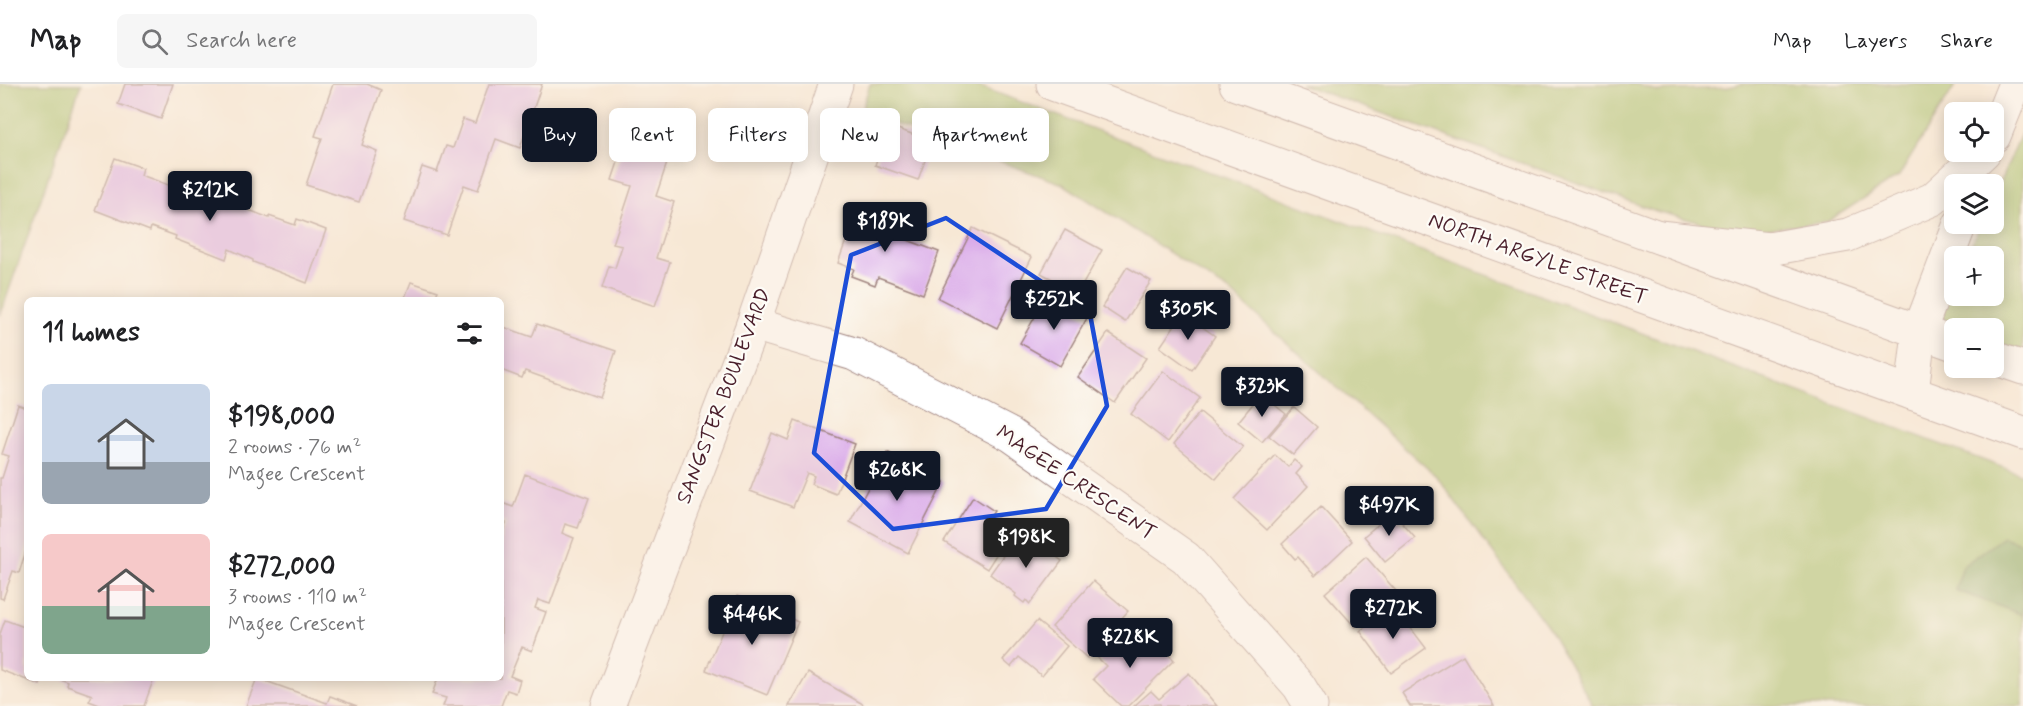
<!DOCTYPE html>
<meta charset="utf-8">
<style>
:root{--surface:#fff;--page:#f6f6f6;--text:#202124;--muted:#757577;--line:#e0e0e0;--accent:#111827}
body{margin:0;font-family:Mynerve,sans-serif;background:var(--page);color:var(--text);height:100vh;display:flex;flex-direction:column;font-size:22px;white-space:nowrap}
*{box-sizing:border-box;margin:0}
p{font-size:20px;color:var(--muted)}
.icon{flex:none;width:33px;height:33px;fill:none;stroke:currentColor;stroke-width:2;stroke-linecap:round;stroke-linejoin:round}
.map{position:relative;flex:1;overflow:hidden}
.panel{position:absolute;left:24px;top:213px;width:480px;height:384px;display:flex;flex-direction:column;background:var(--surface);border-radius:9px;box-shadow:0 3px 15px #0003}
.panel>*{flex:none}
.hud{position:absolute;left:522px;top:24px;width:570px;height:54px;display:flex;gap:12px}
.fabs{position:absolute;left:1944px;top:18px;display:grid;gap:12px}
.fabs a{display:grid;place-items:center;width:60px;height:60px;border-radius:9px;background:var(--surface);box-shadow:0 3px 15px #0003;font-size:30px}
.price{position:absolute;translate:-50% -51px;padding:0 14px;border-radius:6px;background:var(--accent);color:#fff;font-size:20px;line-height:39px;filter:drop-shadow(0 2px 3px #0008)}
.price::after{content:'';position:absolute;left:50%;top:36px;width:18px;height:14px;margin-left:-9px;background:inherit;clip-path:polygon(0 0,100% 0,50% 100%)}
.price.on{background:#222;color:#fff}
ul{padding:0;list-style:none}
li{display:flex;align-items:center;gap:18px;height:150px;padding:0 18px}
li span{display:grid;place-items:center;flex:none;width:168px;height:120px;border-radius:9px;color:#555}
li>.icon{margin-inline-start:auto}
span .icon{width:72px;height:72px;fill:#fffc;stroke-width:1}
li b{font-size:26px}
h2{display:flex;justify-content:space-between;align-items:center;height:72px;padding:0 18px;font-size:26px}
.tag{padding:0 21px;border-radius:9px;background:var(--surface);box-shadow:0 3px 15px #0003;font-size:21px;line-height:54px}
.tag.on{background:var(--accent);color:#fff}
header{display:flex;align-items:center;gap:36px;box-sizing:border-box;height:84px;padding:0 30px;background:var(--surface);border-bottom:2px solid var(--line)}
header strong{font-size:28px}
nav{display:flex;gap:33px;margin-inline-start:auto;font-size:21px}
.search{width:420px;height:54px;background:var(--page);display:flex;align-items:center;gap:15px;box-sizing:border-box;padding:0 21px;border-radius:9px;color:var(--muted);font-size:22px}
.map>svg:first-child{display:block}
.green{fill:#a1bf66;stroke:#766f48;stroke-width:1.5}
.forest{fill:#80a65b;stroke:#656243;stroke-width:1.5}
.building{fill:#daabe9}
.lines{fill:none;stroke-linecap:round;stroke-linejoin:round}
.minor-casing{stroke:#a08480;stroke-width:35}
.highway-casing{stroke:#a08480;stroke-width:35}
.minor{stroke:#fff;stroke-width:33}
.highway{stroke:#fff;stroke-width:33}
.marked{fill:none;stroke:#1d4ed8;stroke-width:4.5;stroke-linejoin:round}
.labels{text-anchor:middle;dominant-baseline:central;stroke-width:4.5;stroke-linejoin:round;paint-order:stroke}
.street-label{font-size:21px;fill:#4a1f2b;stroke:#fdfcf7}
</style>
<header>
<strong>Map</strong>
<div class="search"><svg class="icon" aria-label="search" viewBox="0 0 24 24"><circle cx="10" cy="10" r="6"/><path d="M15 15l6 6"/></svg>Search here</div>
<nav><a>Map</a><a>Layers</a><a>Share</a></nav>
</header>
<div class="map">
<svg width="2023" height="622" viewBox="0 0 2023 622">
<rect width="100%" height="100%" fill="#fdfcf7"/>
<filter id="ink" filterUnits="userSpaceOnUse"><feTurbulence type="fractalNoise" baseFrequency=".0167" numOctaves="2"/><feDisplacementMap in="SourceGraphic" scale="12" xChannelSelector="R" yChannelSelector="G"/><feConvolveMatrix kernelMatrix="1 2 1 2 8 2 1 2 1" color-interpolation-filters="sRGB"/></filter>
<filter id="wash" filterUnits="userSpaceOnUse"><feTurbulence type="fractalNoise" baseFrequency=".008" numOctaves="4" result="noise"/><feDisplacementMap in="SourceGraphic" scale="24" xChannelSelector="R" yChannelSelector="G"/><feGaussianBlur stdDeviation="1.35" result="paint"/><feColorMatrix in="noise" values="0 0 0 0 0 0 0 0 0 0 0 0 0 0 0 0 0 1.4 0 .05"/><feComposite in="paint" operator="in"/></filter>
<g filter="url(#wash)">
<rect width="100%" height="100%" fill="#f7e8d5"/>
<g class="green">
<path d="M 0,0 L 81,0 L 0,232 Z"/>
<path d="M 870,0 L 973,0 L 2023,391 L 2023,622 L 1593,622 L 1549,545 L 1437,393 L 1229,207 L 1063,100 L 861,28 Z"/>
<path d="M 1300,0 L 1636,0 L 1657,7 L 1725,4 L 1741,0 L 1956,0 L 1899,92 L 1827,138 L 1737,148 L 1659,128 Z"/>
<path d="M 2023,46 L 2023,269 L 1994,259 L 1994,244 L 1944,243 L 1942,225 L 1954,198 L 1954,212 L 1994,212 L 1994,172 L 1966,172 L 1981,140 L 1994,140 L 1994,111 Z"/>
</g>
<path class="forest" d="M 2003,453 L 2023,460 L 2023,531 L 1955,506 L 1963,482 Z"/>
<g id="blocks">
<g class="building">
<path d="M 125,0 L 173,0 L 161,35 L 118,20 Z"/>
<path d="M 333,0 L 367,0 L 381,6 L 362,61 L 377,67 L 359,118 L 306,101 L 322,54 L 315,52 Z"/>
<path d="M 489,0 L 542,0 L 520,64 L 496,55 L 478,106 L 464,101 L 447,151 L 404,137 L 422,83 L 437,88 L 446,62 L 453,64 L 463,35 L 475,39 Z"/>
<path d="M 635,28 L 679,43 L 656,112 L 674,118 L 656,174 L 670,178 L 655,222 L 602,204 L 609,182 L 615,184 L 622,162 L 613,160 L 632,102 L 612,96 Z"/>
<path d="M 889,42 L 932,57 L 918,96 L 875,81 Z"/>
<path d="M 115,74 L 143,84 L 141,91 L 217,119 L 219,112 L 245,121 L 244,124 L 269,134 L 269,132 L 295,141 L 297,135 L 326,146 L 307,199 L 253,178 L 253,176 L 229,165 L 226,175 L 175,155 L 176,152 L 151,143 L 150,147 L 95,126 Z"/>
<path d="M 859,120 L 895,133 L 889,149 L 939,168 L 923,210 L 878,193 L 875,201 L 851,192 L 854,185 L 838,179 Z"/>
<path d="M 973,144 L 1032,173 L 997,244 L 938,214 Z"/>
<path d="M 1065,146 L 1102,166 L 1078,209 L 1041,189 Z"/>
<path d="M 1127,183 L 1151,197 L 1125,238 L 1102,223 Z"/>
<path d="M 411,198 L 438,207 L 435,213 L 442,216 L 404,216 Z"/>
<path d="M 1047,212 L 1087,234 L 1060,282 L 1020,259 Z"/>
<path d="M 1183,229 L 1215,252 L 1192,286 L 1160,263 Z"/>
<path d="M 537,240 L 616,267 L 600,314 L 525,287 L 522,294 L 501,286 L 501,242 L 532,253 Z"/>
<path d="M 1108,249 L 1146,274 L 1115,319 L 1078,293 Z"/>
<path d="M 1163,287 L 1200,314 L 1168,358 L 1131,330 Z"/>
<path d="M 1261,310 L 1286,330 L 1262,358 L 1238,338 Z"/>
<path d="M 18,321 L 27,324 L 27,463 L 19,489 L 13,487 L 3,515 L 0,514 L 0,394 L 2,394 L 9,372 L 2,370 Z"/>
<path d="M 1294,323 L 1317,343 L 1293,371 L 1269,352 Z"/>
<path d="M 1200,328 L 1243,363 L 1216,395 L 1174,360 Z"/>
<path d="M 795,337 L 855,360 L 836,410 L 811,400 L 814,392 L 807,389 L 793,423 L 750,407 L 772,349 L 788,356 Z"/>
<path d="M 887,368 L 944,398 L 908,469 L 850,438 Z"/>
<path d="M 1275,371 L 1288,383 L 1294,376 L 1302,383 L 1296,390 L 1308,402 L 1267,446 L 1234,415 Z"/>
<path d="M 525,390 L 589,414 L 578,444 L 565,440 L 562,449 L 574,454 L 550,520 L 538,516 L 535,524 L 546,528 L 532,567 L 522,563 L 510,592 L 520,596 L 516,609 L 507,606 L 501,622 L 443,622 L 446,614 L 432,610 L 438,594 L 501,594 L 501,451 L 506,439 L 501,437 L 501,421 L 502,419 L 513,423 Z"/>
<path d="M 973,413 L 994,427 L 992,430 L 1013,444 L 987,485 L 944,458 Z"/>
<path d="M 1321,423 L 1352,457 L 1315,492 L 1298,473 L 1295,475 L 1282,460 Z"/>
<path d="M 1393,428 L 1415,454 L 1385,478 L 1364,452 Z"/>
<path d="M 1019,449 L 1040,465 L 1042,462 L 1062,477 L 1030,520 L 1026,516 L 1024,519 L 1015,512 L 1016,510 L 990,490 Z"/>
<path d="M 1366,473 L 1396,507 L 1355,543 L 1325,509 Z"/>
<path d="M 1093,497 L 1128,527 L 1087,574 L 1052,543 Z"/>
<path d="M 737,512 L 798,538 L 767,611 L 706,586 Z"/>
<path d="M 1394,522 L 1426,564 L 1391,589 L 1360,547 Z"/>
<path d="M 5,536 L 27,544 L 27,594 L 43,594 L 40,601 L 0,586 L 0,550 Z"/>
<path d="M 1037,537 L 1067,562 L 1042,592 L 1019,573 L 1011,583 L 1003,576 Z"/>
<path d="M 1114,550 L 1135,570 L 1151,553 L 1174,576 L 1128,622 L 1121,622 L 1093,595 L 1106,582 L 1094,570 Z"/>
<path d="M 1463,571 L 1494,622 L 1410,622 L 1402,609 Z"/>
<path d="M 808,589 L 861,619 L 865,622 L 789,622 Z"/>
<path d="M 1189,589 L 1217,622 L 1161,622 L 1160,620 L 1134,622 L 1151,607 L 1159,615 Z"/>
<path d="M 57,594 L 154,594 L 144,622 L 102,622 L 89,617 L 92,611 L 67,602 L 68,598 Z"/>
<path d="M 257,594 L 327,619 L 330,612 L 357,622 L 246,622 Z"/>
</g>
</g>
</g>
<g filter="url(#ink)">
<use href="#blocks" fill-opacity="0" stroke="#a08480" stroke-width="1.5"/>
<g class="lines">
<defs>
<g id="minor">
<path d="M 1053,0 L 2023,349"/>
<path d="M 1236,0 L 1954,260"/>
<path d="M 753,240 L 854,270 L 1011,351 L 1186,474 L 1299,602 L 1311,622"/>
<path d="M 1994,274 L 2023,284"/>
<path d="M 608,622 L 753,240 L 836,0"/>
</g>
<g id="highway">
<path d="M 1994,52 L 2015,0"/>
<path d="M 1659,153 L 1769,165 L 1848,151 L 1933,115 L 1984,68"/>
<path d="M 1912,309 L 1919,248 L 1960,140"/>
</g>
</defs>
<use href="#minor" class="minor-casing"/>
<use href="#highway" class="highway-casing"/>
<use href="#minor" class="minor"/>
<use href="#highway" class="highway"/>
</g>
</g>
<path d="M0 0H2023V622H0ZM 946,134 L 1090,230 L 1107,322 L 1046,425 L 893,445 L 814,369 L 851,171 Z" fill="#f7e8d5" fill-opacity=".55" fill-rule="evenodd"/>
<path class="marked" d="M 946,134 L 1090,230 L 1107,322 L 1046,425 L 893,445 L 814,369 L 851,171 Z"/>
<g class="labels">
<g class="street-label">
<text transform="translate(1538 175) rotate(20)">NORTH ARGYLE STREET</text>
<text transform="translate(724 312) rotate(-69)">SANGSTER BOULEVARD</text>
<text transform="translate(1076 399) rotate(34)">MAGEE CRESCENT</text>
</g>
</g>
</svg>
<div class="fabs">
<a><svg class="icon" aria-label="locate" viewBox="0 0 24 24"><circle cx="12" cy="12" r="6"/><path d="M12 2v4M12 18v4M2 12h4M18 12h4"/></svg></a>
<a><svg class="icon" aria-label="layers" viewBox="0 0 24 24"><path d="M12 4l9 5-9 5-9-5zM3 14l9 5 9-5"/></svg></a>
<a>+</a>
<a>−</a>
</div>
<b class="price" style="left:210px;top:138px">$212K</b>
<b class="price" style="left:885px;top:169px">$189K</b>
<b class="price" style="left:1054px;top:247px">$252K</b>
<b class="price" style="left:1188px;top:257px">$305K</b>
<b class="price" style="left:1262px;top:334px">$323K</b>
<b class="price" style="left:897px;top:418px">$268K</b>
<b class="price" style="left:1389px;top:453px">$497K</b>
<b class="price on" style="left:1026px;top:485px">$198K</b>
<b class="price" style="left:1393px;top:556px">$272K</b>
<b class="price" style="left:752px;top:562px">$446K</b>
<b class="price" style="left:1130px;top:585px">$228K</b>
<div class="hud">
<a class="tag on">Buy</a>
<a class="tag">Rent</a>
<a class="tag">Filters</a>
<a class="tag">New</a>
<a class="tag">Apartment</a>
</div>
<section class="panel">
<h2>11 homes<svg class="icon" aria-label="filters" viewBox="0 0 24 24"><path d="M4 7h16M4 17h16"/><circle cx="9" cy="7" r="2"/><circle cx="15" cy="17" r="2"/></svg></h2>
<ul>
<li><span style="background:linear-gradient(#c9d6e8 65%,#9aa5b1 0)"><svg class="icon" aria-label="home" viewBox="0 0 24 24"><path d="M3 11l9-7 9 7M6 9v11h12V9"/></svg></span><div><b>$198,000</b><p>2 rooms · 76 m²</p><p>Magee Crescent</p></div></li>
<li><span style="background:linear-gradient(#f6c9c9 60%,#7fa58c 0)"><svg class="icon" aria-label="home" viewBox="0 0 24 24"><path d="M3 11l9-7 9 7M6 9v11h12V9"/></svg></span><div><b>$272,000</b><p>3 rooms · 110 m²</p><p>Magee Crescent</p></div></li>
</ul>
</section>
</div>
